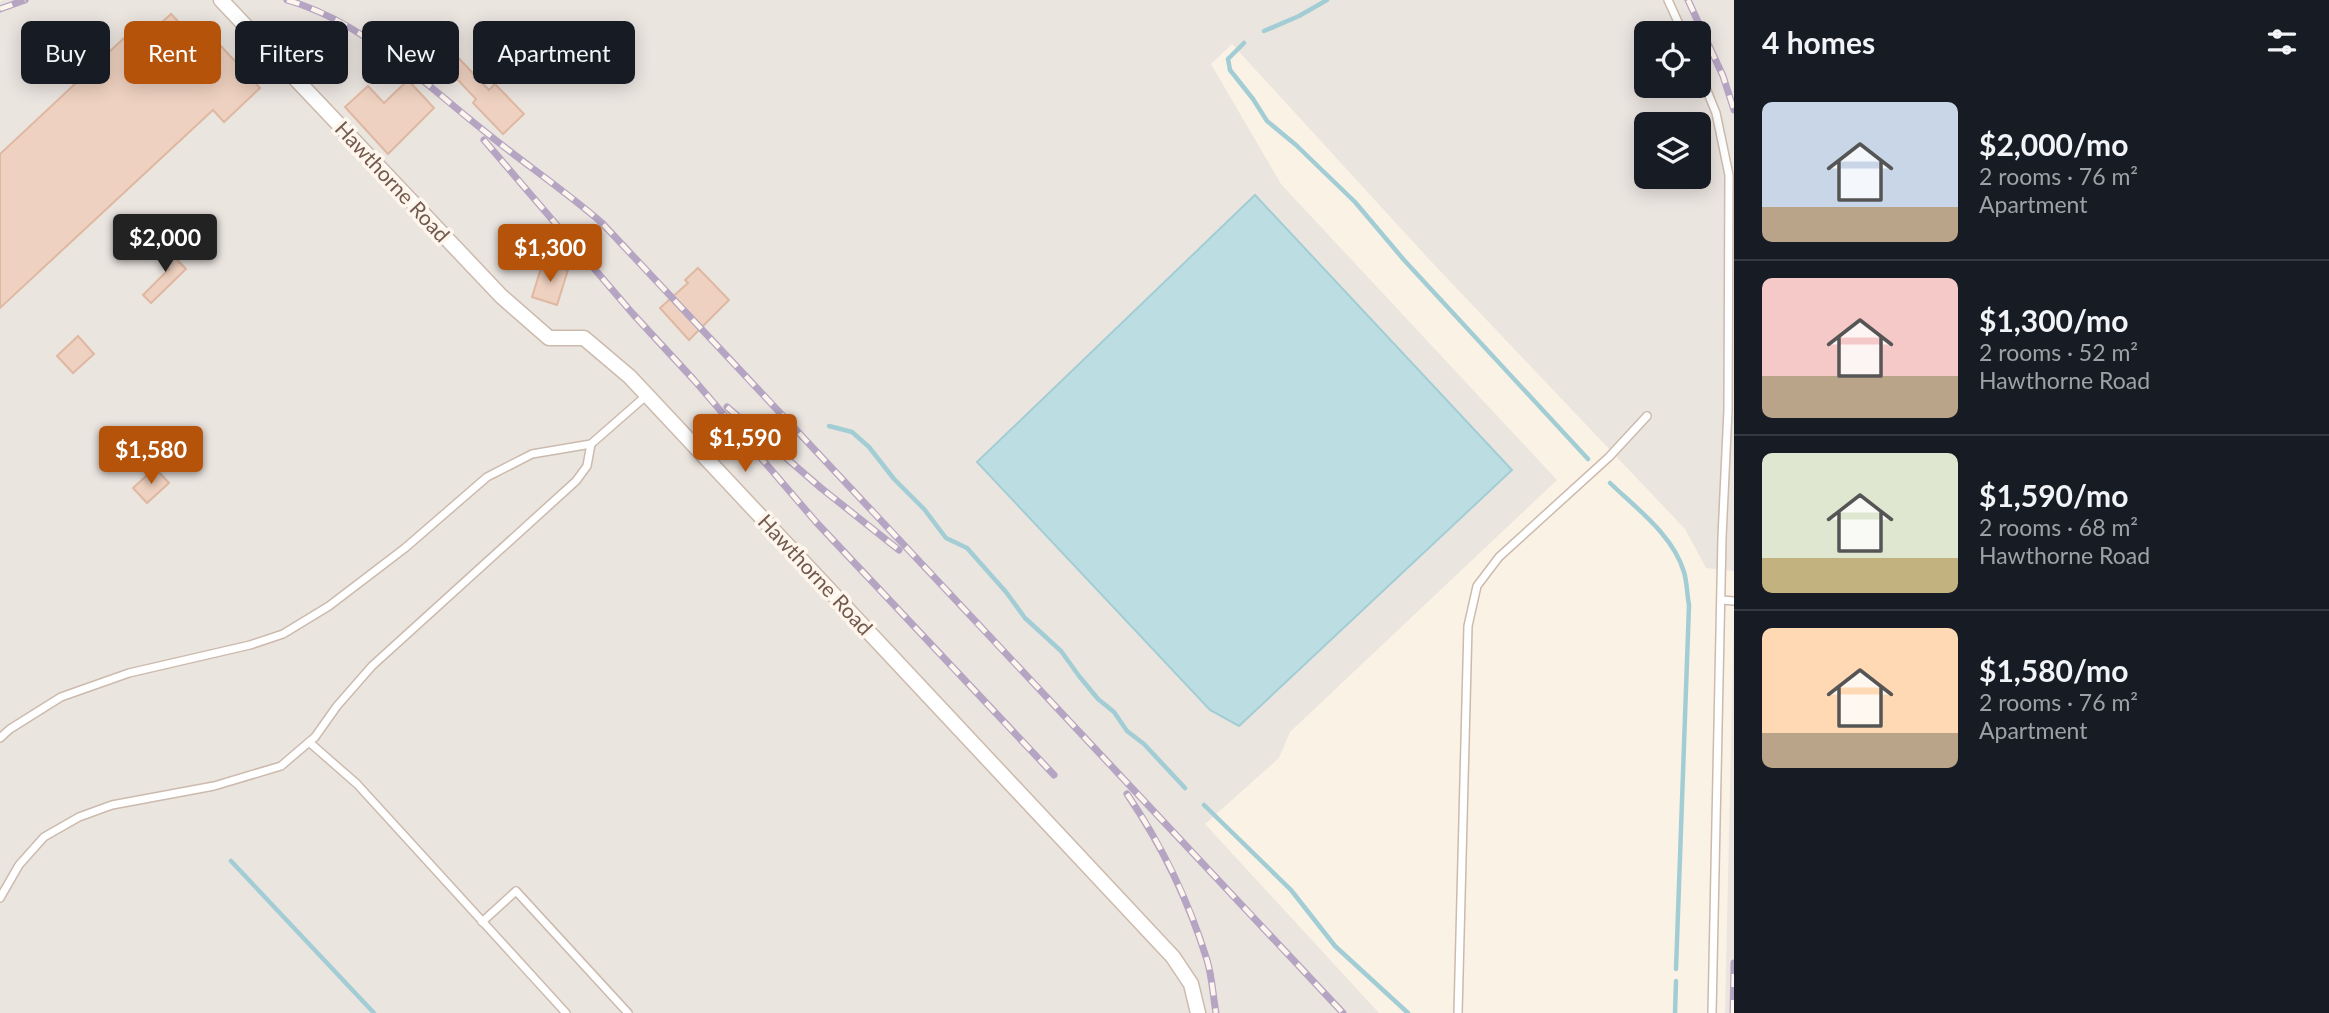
<!DOCTYPE html>
<meta charset="utf-8">
<style>
:root{--surface:#171b24;--page:#242831;--text:#f1f3f6;--muted:#9ea1a6;--line:#363941;--accent:#b45309}
body{margin:0;font-family:Lato,sans-serif;background:var(--page);color:var(--text);height:100vh;display:flex;flex-direction:column;font-size:26px;white-space:nowrap}
*{box-sizing:border-box;margin:0}
p{font-size:23px;color:var(--muted)}
.icon{flex:none;width:38px;height:38px;fill:none;stroke:currentColor;stroke-width:2;stroke-linecap:round;stroke-linejoin:round}
.map{position:relative;flex:1;overflow:hidden}
.side{display:flex;flex-direction:column;background:var(--surface);width:595px}
.side>*{flex:none}
.top-card{position:absolute;left:21px;top:21px;width:665px;height:63px;display:flex;gap:14px}
.tools{position:absolute;left:1634px;top:21px;display:grid;gap:14px}
.tools a{display:grid;place-items:center;width:77px;height:77px;border-radius:10px;background:var(--surface);box-shadow:0 4px 18px #0003;font-size:35px}
.price{position:absolute;translate:-50% -60px;padding:0 16px;border-radius:7px;background:var(--accent);color:#fff;font-size:23px;line-height:46px;filter:drop-shadow(0 2px 4px #0008)}
.price::after{content:'';position:absolute;left:50%;top:42px;width:21px;height:16px;margin-left:-10px;background:inherit;clip-path:polygon(0 0,100% 0,50% 100%)}
.price.active{background:#222;color:#fff}
ul{padding:0;list-style:none}
li{display:flex;align-items:center;gap:21px;height:175px;padding:0 28px}
li+li{border-top:2px solid var(--line)}
li span{display:grid;place-items:center;flex:none;width:196px;height:140px;border-radius:10px;color:#555}
li>.icon{margin-inline-start:auto}
span .icon{width:84px;height:84px;fill:#fffc;stroke-width:1}
li b{font-size:30px}
h2{display:flex;justify-content:space-between;align-items:center;height:84px;padding:0 28px;font-size:30px}
.tag{padding:0 24px;border-radius:10px;background:var(--surface);box-shadow:0 4px 18px #0003;font-size:24px;line-height:63px}
.tag.active{background:var(--accent);color:#fff}
main{display:flex;flex:1;min-height:0}
.map>svg:first-child{display:block}
.industrial{fill:#ebe5e0;fill-rule:evenodd}
.water{fill:#bcdee3;stroke:#a3cdd4;stroke-width:2}
.lines{fill:none;stroke-linecap:round;stroke-linejoin:round}
.stream{stroke:#a3cdd4;stroke-width:4.5}
.building{fill:#eed1c0;stroke:#dfb8a1;stroke-width:2}
.service-casing{stroke:#ccbaad;stroke-width:10}
.minor-casing{stroke:#ccbaad;stroke-width:17}
.service{stroke:#fff;stroke-width:7}
.minor{stroke:#fff;stroke-width:14}
.rail-casing{stroke:#b5a5c3;stroke-width:7}
.rail{stroke:#fef6ec;stroke-width:4.5;stroke-dasharray:13;stroke-linecap:butt}
.labels{text-anchor:middle;dominant-baseline:central;stroke-width:7;stroke-linejoin:round;paint-order:stroke}
.street-label{font-size:21px;fill:#72594d;stroke:#fef6ec}
</style>
<main>
<div class="map">
<svg width="1734" height="1013" viewBox="0 0 1734 1013">
<rect width="100%" height="100%" fill="#fbf2e6"/>
<g class="industrial">
<path d="M 3,0 L 1734,0 L 1734,571 L 1706,568 L 1685,529 L 1426,256 L 1232,44 L 1211,64 L 1281,184 L 1557,480 L 1290,732 L 1279,758 L 1205,824 L 1379,1013 L 0,1013 L 0,1 ZM 1647,33 L 1699,33 L 1699,86 L 1647,86 ZM 1647,124 L 1699,124 L 1699,177 L 1647,177 Z"/>
<path d="M 1734,611 L 1734,1013 L 1725,1013 Z"/>
</g>
<path class="water" d="M 1255,195 L 1512,470 L 1239,726 L 1210,710 L 977,462 Z"/>
<g class="lines">
<g class="stream">
<path d="M 1264,31 L 1299,16 L 1327,0"/>
<path d="M 1244,43 L 1228,59 L 1230,70 L 1253,99 L 1267,121 L 1296,145 L 1355,202 L 1404,260 L 1588,459"/>
<path d="M 829,426 L 852,432 L 869,447 L 894,479 L 924,509 L 946,538 L 967,548 L 1006,592 L 1025,618 L 1061,651 L 1079,676 L 1098,699 L 1114,712 L 1127,731 L 1144,744 L 1185,788"/>
<path d="M 1610,483 C 1637,509 1673,535 1684,572 C 1687,582 1687,594 1689,605 L 1676,969"/>
<path d="M 1204,805 L 1291,890 L 1335,946 L 1408,1013"/>
<path d="M 231,861 L 374,1013"/>
<path d="M 1675,1013 L 1676,981"/>
</g>
</g>
<g class="building">
<path d="M 171,14 L 209,54 L 219,44 L 260,88 L 224,122 L 213,110 L 0,308 L 0,154 L 137,26 L 147,36 Z"/>
<path d="M 449,48 L 489,90 L 495,84 L 524,114 L 503,134 L 473,103 L 476,99 L 438,59 Z"/>
<path d="M 408,80 L 434,108 L 388,154 L 345,107 L 368,86 L 384,103 Z"/>
<path d="M 164,246 L 186,269 L 151,303 L 143,295 L 169,269 L 155,255 Z"/>
<path d="M 543,262 L 568,270 L 557,305 L 532,297 Z"/>
<path d="M 698,268 L 729,300 L 689,340 L 660,308 L 688,283 L 685,280 Z"/>
<path d="M 78,336 L 94,354 L 73,373 L 57,356 Z"/>
<path d="M 155,468 L 169,483 L 147,503 L 133,488 Z"/>
</g>
<g class="lines">
<defs>
<g id="service">
<path d="M 1668,0 L 1683,33"/>
<path d="M 1699,71 L 1716,113 L 1729,175 L 1728,410 L 1722,537 L 1712,1013"/>
<path d="M 1722,600 L 1734,601"/>
<path d="M 0,738 L 10,729 L 61,697 L 129,673 L 250,645 L 283,634 L 329,606 L 405,548 L 487,477 L 532,454 L 591,444 L 647,395"/>
<path d="M 309,742 L 357,784 L 566,1013"/>
<path d="M 0,898 L 19,865 L 44,837 L 79,817 L 112,805 L 214,786 L 281,766 L 315,737 L 337,706 L 372,666 L 576,481 L 587,466 L 591,444"/>
<path d="M 482,922 L 516,891 L 628,1013"/>
<path d="M 1458,1013 L 1468,626 L 1477,586 L 1499,557 L 1609,457 L 1647,416"/>
</g>
<path id="minor" d="M 221,0 L 501,296 L 549,338 L 584,338 L 630,377 L 1173,957 L 1191,984 L 1198,1013"/>
</defs>
<use href="#service" class="service-casing"/>
<use href="#minor" class="minor-casing"/>
<use href="#service" class="service"/>
<use href="#minor" class="minor"/>
<defs>
<g id="rail">
<path d="M 287,0 C 365,23 421,81 483,130 C 522,162 564,190 602,223 L 1343,1013"/>
<path d="M 1688,0 L 1723,76 L 1734,110"/>
<path d="M 0,9 L 25,0"/>
<path d="M 484,140 L 633,314 L 694,380 L 816,522 L 1054,775"/>
<path d="M 727,407 L 821,488 L 899,550"/>
<path d="M 1127,794 C 1163,847 1188,899 1207,960 C 1212,976 1213,996 1216,1013"/>
<path d="M 1733,1013 L 1734,963"/>
</g>
</defs>
<use href="#rail" class="rail-casing"/>
<use href="#rail" class="rail"/>
</g>
<g class="labels">
<g class="street-label">
<text transform="translate(393 181) rotate(47)">Hawthorne Road</text>
<text transform="translate(816 574) rotate(47)">Hawthorne Road</text>
</g>
</g>
</svg>
<div class="tools">
<a><svg class="icon" aria-label="locate" viewBox="0 0 24 24"><circle cx="12" cy="12" r="6"/><path d="M12 2v4M12 18v4M2 12h4M18 12h4"/></svg></a>
<a><svg class="icon" aria-label="layers" viewBox="0 0 24 24"><path d="M12 4l9 5-9 5-9-5zM3 14l9 5 9-5"/></svg></a>
</div>
<b class="price active" style="left:165px;top:274px">$2,000</b>
<b class="price" style="left:550px;top:284px">$1,300</b>
<b class="price" style="left:745px;top:474px">$1,590</b>
<b class="price" style="left:151px;top:486px">$1,580</b>
<div class="top-card">
<a class="tag">Buy</a>
<a class="tag active">Rent</a>
<a class="tag">Filters</a>
<a class="tag">New</a>
<a class="tag">Apartment</a>
</div>
</div>
<section class="side">
<h2>4 homes<svg class="icon" aria-label="filters" viewBox="0 0 24 24"><path d="M4 7h16M4 17h16"/><circle cx="9" cy="7" r="2"/><circle cx="15" cy="17" r="2"/></svg></h2>
<ul>
<li><span style="background:linear-gradient(#c9d6e8 75%,#b9a48a 0)"><svg class="icon" aria-label="home" viewBox="0 0 24 24"><path d="M3 11l9-7 9 7M6 9v11h12V9"/></svg></span><div><b>$2,000/mo</b><p>2 rooms · 76 m²</p><p>Apartment</p></div></li>
<li><span style="background:linear-gradient(#f6c9c9 70%,#b9a48a 0)"><svg class="icon" aria-label="home" viewBox="0 0 24 24"><path d="M3 11l9-7 9 7M6 9v11h12V9"/></svg></span><div><b>$1,300/mo</b><p>2 rooms · 52 m²</p><p>Hawthorne Road</p></div></li>
<li><span style="background:linear-gradient(#dfe7d0 75%,#c2b280 0)"><svg class="icon" aria-label="home" viewBox="0 0 24 24"><path d="M3 11l9-7 9 7M6 9v11h12V9"/></svg></span><div><b>$1,590/mo</b><p>2 rooms · 68 m²</p><p>Hawthorne Road</p></div></li>
<li><span style="background:linear-gradient(#ffd9b3 75%,#b9a48a 0)"><svg class="icon" aria-label="home" viewBox="0 0 24 24"><path d="M3 11l9-7 9 7M6 9v11h12V9"/></svg></span><div><b>$1,580/mo</b><p>2 rooms · 76 m²</p><p>Apartment</p></div></li>
</ul>
</section>
</main>
